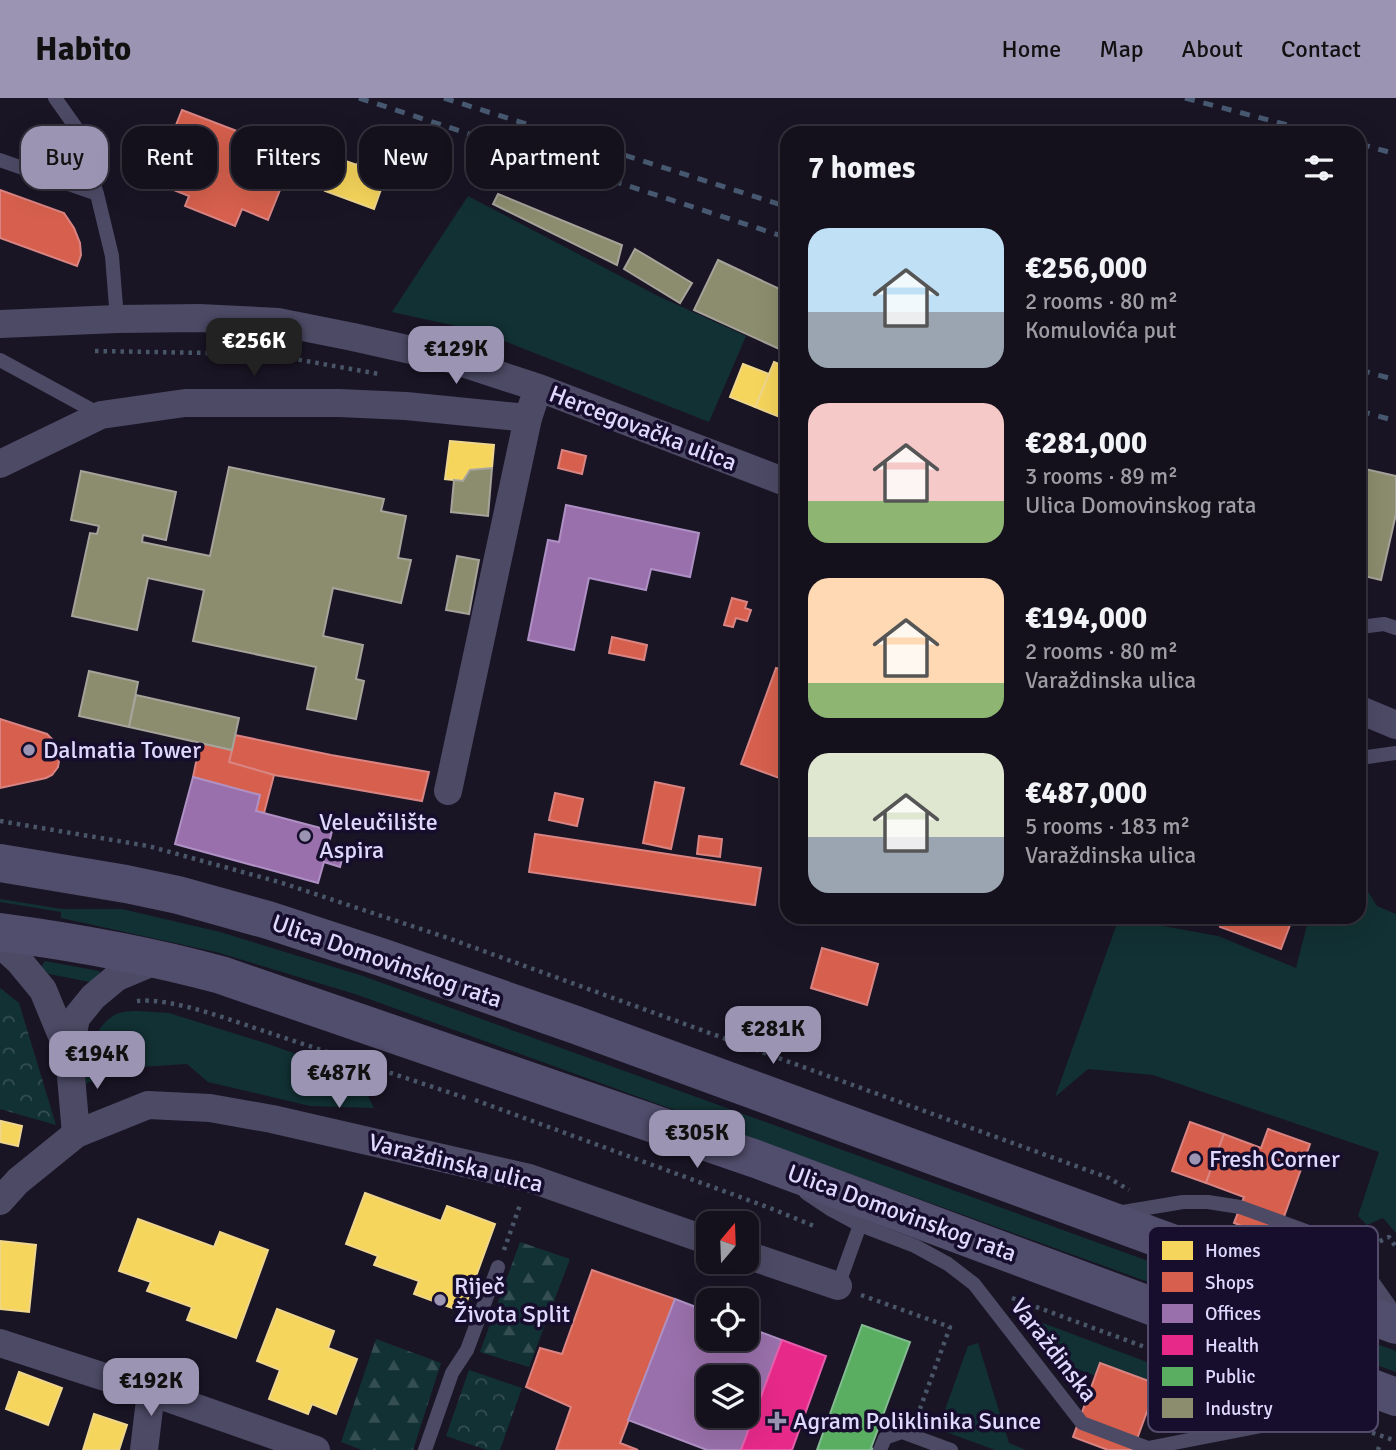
<!DOCTYPE html>
<meta charset="utf-8">
<style>
:root{--surface:#14101c;--page:#211e29;--text:#f1f3f6;--muted:#9d9da3;--line:#33303b;--accent:#9b94b3}
body{margin:0;font-family:Signika,sans-serif;background:var(--page);color:var(--text);height:100vh;display:flex;flex-direction:column;font-size:26px;white-space:nowrap}
*{box-sizing:border-box;margin:0}
p{font-size:23px;color:var(--muted)}
.icon{flex:none;width:38px;height:38px;fill:none;stroke:currentColor;stroke-width:2;stroke-linecap:round;stroke-linejoin:round}
.map{position:relative;flex:1;overflow:hidden}
.details{position:absolute;left:780px;top:28px;width:586px;height:798px;display:flex;flex-direction:column;background:var(--surface);border-radius:21px;box-shadow:0 7px 28px #0002,0 0 0 2px var(--line)}
.details>*{flex:none}
.guide{position:absolute;left:21px;top:28px;width:654px;height:63px;display:flex;gap:14px}
.needle{width:46px;rotate:19deg}
.tools{position:absolute;left:696px;top:1113px;display:grid;gap:14px}
.tools a{display:grid;place-items:center;width:63px;height:63px;border-radius:14px;background:var(--surface);box-shadow:0 7px 28px #0002,0 0 0 2px var(--line);font-size:35px}
.price{position:absolute;translate:-50% -60px;padding:0 16px;border-radius:14px;background:var(--accent);color:#111;font-size:23px;line-height:46px;filter:drop-shadow(0 2px 4px #0008)}
.price::after{content:'';position:absolute;left:50%;top:42px;width:21px;height:16px;margin-left:-10px;background:inherit;clip-path:polygon(0 0,100% 0,50% 100%)}
.price.active{background:#222;color:#fff}
ul{padding:0;list-style:none}
li{display:flex;align-items:center;gap:21px;height:175px;padding:0 28px}
li span{display:grid;place-items:center;flex:none;width:196px;height:140px;border-radius:21px;color:#555}
li>.icon{margin-inline-start:auto}
span .icon{width:84px;height:84px;fill:#fffc;stroke-width:1}
li b{font-size:30px}
h2{display:flex;justify-content:space-between;align-items:center;height:84px;padding:0 28px;font-size:30px}
.tag{padding:0 24px;border-radius:21px;background:var(--surface);box-shadow:0 7px 28px #0002,0 0 0 2px var(--line);font-size:24px;line-height:63px}
.tag.active{background:var(--accent);color:#111}
header{display:flex;align-items:center;gap:42px;box-sizing:border-box;height:98px;padding:0 35px;background:var(--accent);color:#111}
header strong{font-size:33px}
nav{display:flex;gap:38px;margin-inline-start:auto;font-size:24px}
.map>svg:first-child{display:block}
.green{fill:#123134}
.forest{fill:url(#forest-firs)}
.park{fill:url(#park-crowns)}
.homes{fill:#f6d55c;stroke:#efd68d;stroke-width:2}
.shops{fill:#d6604d;stroke:#d98482;stroke-width:2}
.offices{fill:#9970ab;stroke:#ae90c4;stroke-width:2;fill-rule:evenodd}
.health{fill:#e7298a;stroke:#e55ead;stroke-width:2}
.public{fill:#5aae61;stroke:#82bb90;stroke-width:2}
.industry{fill:#8c8c6e;stroke:#a5a39a;stroke-width:2}
.lines{fill:none;stroke-linecap:round;stroke-linejoin:round}
.path{stroke:#485667;stroke-width:4.5;stroke-dasharray:3.5 5;stroke-linecap:butt}
.lane{stroke:#4d4a66;stroke-width:14}
.street{stroke:#4d4a66;stroke-width:28}
.secondary{stroke:#514d6c;stroke-width:38}
.rail{stroke:#475970;stroke-width:5;stroke-dasharray:10 9;stroke-linecap:butt}
.poi-dot{fill:#9b94b3;stroke:#160e2c;stroke-width:2.5}
.labels{text-anchor:middle;dominant-baseline:central;stroke-width:7;stroke-linejoin:round;paint-order:stroke}
.street-label{font-size:24px;fill:#e0d9ff;stroke:#160e2c}
.poi-label{font-size:24px;fill:#e0d9ff;stroke:#160e2c;text-anchor:start}
.key{fill:#160e2c;stroke:#534b6b;stroke-width:2}
.key-label{font-size:19px;fill:#e0d9ff}
</style>
<header>
<strong>Habito</strong>
<nav><a>Home</a><a>Map</a><a>About</a><a>Contact</a></nav>
</header>
<div class="map">
<svg width="1396" height="1352" viewBox="0 0 1396 1352">
<defs>
<pattern id="forest-firs" width="22" height="20" patternUnits="userSpaceOnUse" patternTransform="scale(1.75)"><rect width="22" height="20" fill="#123134"/><path d="M5 1l3.5 6h-7zM16 11l3.5 6h-7z" fill="#344e52"/></pattern>
<pattern id="park-crowns" width="20" height="18" patternUnits="userSpaceOnUse" patternTransform="scale(1.75)"><rect width="20" height="18" fill="#123134"/><path d="M2 6a3 3 0 1 1 6 0M12 15a3 3 0 1 1 6 0" fill="none" stroke="#344e52"/></pattern>
</defs>
<rect width="100%" height="100%" fill="#1a1525"/>
<g class="green">
<path d="M 468,98 L 658,198 L 746,238 L 709,324 L 479,233 L 392,214 Z"/>
<path d="M 1360,781 L 1377,808 L 1396,816 L 1396,1135 L 1383,1120 L 1367,1127 L 1358,1118 L 1379,1054 L 1153,977 L 1088,971 L 1055,999 L 1119,820 L 1218,838 L 1296,870 L 1309,819 L 1360,819 Z"/>
<path d="M 0,801 L 62,811 L 122,811 L 220,834 L 363,878 L 1396,1253 L 1396,1274 L 358,897 L 216,854 L 61,820 L 61,814 L 0,804 Z"/>
<path d="M 45,863 L 99,873 L 101,877 L 90,884 L 49,876 L 41,869 Z"/>
<path d="M 139,913 L 169,915 L 268,946 L 358,978 L 374,1010 L 310,1008 L 208,984 L 187,966 L 123,970 L 83,987 C 88,963 93,920 123,914 C 128,913 134,913 139,913 Z"/>
<path d="M 1027,1219 L 1283,1315 L 1227,1327 L 1045,1259 Z"/>
<path d="M 978,1245 L 1009,1345 L 1026,1352 L 995,1352 L 938,1331 L 968,1248 Z"/>
</g>
<g class="forest">
<path d="M 520,1144 L 570,1161 L 529,1269 L 480,1254 Z"/>
<path d="M 376,1241 L 441,1265 L 413,1352 L 362,1352 L 341,1344 Z"/>
</g>
<g class="park">
<path d="M 0,890 L 19,905 L 56,1027 L 0,1011 Z"/>
<path d="M 469,1272 L 522,1290 L 500,1352 L 487,1352 L 446,1338 Z"/>
</g>
<g class="homes">
<path d="M 363,50 L 392,60 L 374,111 L 325,93 L 337,60 L 357,67 Z"/>
<path d="M 774,264 L 788,270 L 788,315 L 785,321 L 755,309 Z"/>
<path d="M 743,266 L 769,276 L 755,309 L 730,299 Z"/>
<path d="M 450,343 L 494,347 L 492,370 L 470,372 L 463,383 L 445,381 Z"/>
<path d="M 1,1023 L 22,1028 L 18,1048 L 0,1044 Z"/>
<path d="M 365,1095 L 441,1123 L 447,1108 L 495,1126 L 463,1214 L 414,1196 L 419,1183 L 374,1167 L 378,1158 L 346,1146 Z"/>
<path d="M 138,1121 L 214,1149 L 220,1134 L 268,1152 L 236,1240 L 187,1222 L 192,1209 L 147,1193 L 151,1184 L 119,1173 Z"/>
<path d="M 0,1143 L 36,1147 L 29,1214 L 0,1211 Z"/>
<path d="M 277,1211 L 334,1233 L 328,1250 L 357,1261 L 336,1316 L 312,1306 L 308,1316 L 269,1301 L 280,1272 L 257,1263 Z"/>
<path d="M 19,1274 L 62,1290 L 48,1327 L 6,1311 Z"/>
<path d="M 94,1316 L 127,1327 L 119,1352 L 83,1352 Z"/>
</g>
<g class="shops">
<path d="M 182,12 L 263,43 L 267,34 L 298,47 L 268,122 L 242,111 L 235,128 L 185,108 L 189,98 L 161,87 L 178,45 L 170,42 Z"/>
<path d="M 0,92 L 64,115 L 74,130 L 80,145 L 81,157 L 77,168 L 0,140 Z"/>
<path d="M 562,352 L 586,358 L 582,376 L 558,370 Z"/>
<path d="M 732,500 L 747,504 L 745,510 L 751,512 L 747,523 L 736,520 L 733,529 L 724,527 Z"/>
<path d="M 612,539 L 647,547 L 644,562 L 609,555 Z"/>
<path d="M 776,570 L 788,574 L 788,683 L 741,666 Z"/>
<path d="M 0,621 L 47,636 L 53,642 L 57,649 L 59,663 L 58,669 L 52,677 L 46,680 L 0,690 Z"/>
<path d="M 235,637 L 331,657 L 429,674 L 422,703 L 274,677 L 229,664 Z"/>
<path d="M 200,645 L 232,652 L 229,664 L 274,677 L 264,715 L 256,713 L 260,697 L 193,679 Z"/>
<path d="M 655,684 L 684,690 L 671,751 L 643,745 Z"/>
<path d="M 555,695 L 583,701 L 577,728 L 549,722 Z"/>
<path d="M 535,736 L 761,770 L 755,807 L 529,774 Z"/>
<path d="M 699,738 L 722,741 L 720,759 L 697,756 Z"/>
<path d="M 1223,819 L 1293,819 L 1281,851 L 1220,829 Z"/>
<path d="M 822,850 L 878,866 L 867,907 L 811,890 Z"/>
<path d="M 1190,1024 L 1224,1036 L 1206,1085 L 1172,1073 Z"/>
<path d="M 1268,1031 L 1310,1046 L 1276,1141 L 1234,1125 L 1244,1099 L 1206,1085 L 1224,1036 L 1261,1050 Z"/>
<path d="M 592,1172 L 675,1201 L 620,1345 L 638,1352 L 556,1352 L 571,1309 L 526,1289 L 540,1250 L 562,1256 Z"/>
<path d="M 1100,1265 L 1157,1286 L 1133,1352 L 1108,1352 L 1073,1339 Z"/>
</g>
<g class="offices">
<path d="M 566,407 L 699,435 L 690,479 L 651,471 L 646,492 L 589,480 L 574,552 L 528,542 L 548,442 L 559,444 Z"/>
<path d="M 193,679 L 260,697 L 256,713 L 332,733 L 328,749 L 344,754 L 340,769 L 324,764 L 318,785 L 175,746 Z"/>
<path d="M 675,1201 L 709,1214 L 709,1241 L 747,1241 L 747,1229 L 782,1242 L 741,1352 L 707,1352 L 628,1322 ZM 709,1279 L 747,1279 L 747,1318 L 709,1318 Z"/>
</g>
<path class="health" d="M 782,1242 L 826,1258 L 792,1352 L 741,1352 Z"/>
<path class="public" d="M 862,1227 L 910,1244 L 871,1350 L 875,1352 L 817,1352 Z"/>
<g class="industry">
<path d="M 498,96 L 622,147 L 617,167 L 493,106 Z"/>
<path d="M 635,151 L 692,185 L 680,205 L 624,171 Z"/>
<path d="M 718,162 L 788,195 L 788,255 L 694,212 Z"/>
<path d="M 229,369 L 384,401 L 381,413 L 406,418 L 398,460 L 411,462 L 401,505 L 333,490 L 323,538 L 363,547 L 356,581 L 364,583 L 356,621 L 307,611 L 316,569 L 193,543 L 204,492 L 148,480 L 137,532 L 72,518 L 90,435 L 97,436 L 99,428 L 71,422 L 81,373 L 176,394 L 166,442 L 143,437 L 142,444 L 210,458 Z"/>
<path d="M 492,370 L 488,418 L 451,414 L 454,382 L 463,383 L 470,372 Z"/>
<path d="M 1365,371 L 1396,378 L 1396,416 L 1381,482 L 1360,477 L 1360,393 Z"/>
<path d="M 457,458 L 479,462 L 469,516 L 446,512 Z"/>
<path d="M 89,573 L 138,584 L 129,629 L 79,618 Z"/>
<path d="M 136,597 L 239,620 L 232,652 L 129,629 Z"/>
</g>
<g class="lines">
<g class="path">
<path d="M 95,253 L 267,256 L 379,276"/>
<path d="M 0,723 L 148,748 L 279,784 L 445,839 L 1109,1080 L 1129,1092"/>
<path d="M 137,903 C 171,899 233,923 267,934 C 333,956 400,978 466,1000"/>
<path d="M 475,1002 L 770,1110 L 814,1128"/>
<path d="M 1375,1148 L 1374,1146 L 1389,1139 L 1396,1149"/>
<path d="M 504,1152 L 521,1104"/>
<path d="M 861,1197 L 950,1229 L 917,1319"/>
<path d="M 1012,1200 L 1286,1301"/>
<path d="M 1356,1329 L 1396,1343"/>
<path d="M 1378,1352 L 1379,1349"/>
</g>
<g class="lane">
<path d="M 55,0 L 77,31 L 97,96 L 112,158 L 117,221"/>
<path d="M 0,62 L 97,96"/>
<path d="M 0,262 L 101,317"/>
<path d="M 1360,529 L 1384,526 L 1396,530"/>
<path d="M 1360,660 L 1396,655"/>
<path d="M 806,1095 L 830,1111 L 860,1127 L 915,1148 L 948,1166 L 974,1186 L 1082,1325 L 1148,1350 L 1327,1315 L 1377,1301"/>
<path d="M 1117,1115 L 1183,1104 L 1208,1104 L 1240,1109 L 1328,1141 L 1343,1149 L 1355,1159 L 1396,1217"/>
<path d="M 838,1188 L 860,1127"/>
<path d="M 425,1352 L 452,1275 L 467,1252 L 498,1169"/>
<path d="M 880,1352 L 885,1340 L 902,1334 L 951,1352"/>
</g>
<g class="street">
<path d="M 0,226 L 117,221 L 199,220 L 278,224 L 353,239 L 447,260 L 539,290 L 788,385"/>
<path d="M 0,366 L 101,317 L 185,305 L 339,305 L 406,308 L 528,320"/>
<path d="M 1360,612 L 1396,627"/>
<path d="M 448,693 L 528,320 L 533,305"/>
<path d="M 0,846 L 19,863 L 43,892 L 69,955 L 76,1036"/>
<path d="M 69,955 L 76,920 L 93,899 L 117,879 L 160,861"/>
<path d="M 0,1103 L 18,1083 L 76,1036 L 148,1007 L 210,1010 L 272,1021 L 529,1080 L 709,1143"/>
<path d="M 747,1157 L 838,1188"/>
<path d="M 0,1245 L 151,1294 L 316,1352"/>
<path d="M 144,1352 L 151,1294"/>
</g>
<g class="secondary">
<path d="M 0,765 L 126,786 L 178,797 L 268,822 L 384,860 L 576,927 L 1396,1227"/>
<path d="M 0,834 C 75,844 148,857 221,877 L 756,1061 L 1396,1299"/>
</g>
<g class="rail">
<path d="M 359,0 L 788,140"/>
<path d="M 444,0 L 788,109"/>
<path d="M 1185,0 L 1318,35"/>
<path d="M 1360,46 L 1396,56"/>
<path d="M 1360,272 L 1396,282"/>
<path d="M 1360,313 L 1396,323"/>
</g>
</g>
<g class="poi-dot">
<circle cx="29" cy="652" r="7"/>
<circle cx="305" cy="738" r="7"/>
<circle cx="1195" cy="1061" r="7"/>
<circle cx="440" cy="1202" r="7"/>
<path d="M773.5 1312.5h7v7h7v7h-7v7h-7v-7h-7v-7h7z"/>
</g>
<g class="labels">
<g class="street-label">
<text transform="translate(643 330) rotate(21)">Hercegovačka ulica</text>
<text transform="translate(387 863) rotate(19)">Ulica Domovinskog rata</text>
<text transform="translate(456 1065) rotate(14)">Varaždinska ulica</text>
<text transform="translate(902 1115) rotate(20)">Ulica Domovinskog rata</text>
<text transform="translate(1054 1252) rotate(52)">Varaždinska</text>
</g>
<g class="poi-label">
<text x="43" y="652">Dalmatia Tower</text>
<text x="319" y="724">Veleučilište<tspan x="319" dy="28">Aspira</tspan></text>
<text x="1209" y="1061">Fresh Corner</text>
<text x="454" y="1188">Riječ<tspan x="454" dy="28">Života Split</tspan></text>
<text x="793" y="1323">Agram Poliklinika Sunce</text>
</g>
</g>
<rect x="1148" y="1128" width="230" height="206" rx="10" class="key"/>
<rect x="1162" y="1143" width="31" height="19" fill="#f6d55c"/>
<rect x="1162" y="1174" width="31" height="20" fill="#d6604d"/>
<rect x="1162" y="1206" width="31" height="19" fill="#9970ab"/>
<rect x="1162" y="1237" width="31" height="20" fill="#e7298a"/>
<rect x="1162" y="1269" width="31" height="19" fill="#5aae61"/>
<rect x="1162" y="1300" width="31" height="20" fill="#8c8c6e"/>
<g class="key-label">
<text x="1205" y="1159">Homes</text>
<text x="1205" y="1191">Shops</text>
<text x="1205" y="1222">Offices</text>
<text x="1205" y="1254">Health</text>
<text x="1205" y="1285">Public</text>
<text x="1205" y="1317">Industry</text>
</g>
</svg>
<div class="tools">
<a><svg class="needle" viewBox="-14 -14 28 28"><path d="M0-13l5 13h-10z" fill="#e53935"/><path d="M0 13l5-13h-10z" fill="#9d9da3"/></svg></a>
<a><svg class="icon" aria-label="locate" viewBox="0 0 24 24"><circle cx="12" cy="12" r="6"/><path d="M12 2v4M12 18v4M2 12h4M18 12h4"/></svg></a>
<a><svg class="icon" aria-label="layers" viewBox="0 0 24 24"><path d="M12 4l9 5-9 5-9-5zM3 14l9 5 9-5"/></svg></a>
</div>
<b class="price active" style="left:254px;top:280px">€256K</b>
<b class="price" style="left:456px;top:288px">€129K</b>
<b class="price" style="left:773px;top:968px">€281K</b>
<b class="price" style="left:97px;top:993px">€194K</b>
<b class="price" style="left:339px;top:1012px">€487K</b>
<b class="price" style="left:697px;top:1072px">€305K</b>
<b class="price" style="left:151px;top:1320px">€192K</b>
<div class="guide">
<a class="tag active">Buy</a>
<a class="tag">Rent</a>
<a class="tag">Filters</a>
<a class="tag">New</a>
<a class="tag">Apartment</a>
</div>
<section class="details">
<h2>7 homes<svg class="icon" aria-label="filters" viewBox="0 0 24 24"><path d="M4 7h16M4 17h16"/><circle cx="9" cy="7" r="2"/><circle cx="15" cy="17" r="2"/></svg></h2>
<ul>
<li><span style="background:linear-gradient(#bfe0f5 60%,#9aa5b1 0)"><svg class="icon" aria-label="home" viewBox="0 0 24 24"><path d="M3 11l9-7 9 7M6 9v11h12V9"/></svg></span><div><b>€256,000</b><p>2 rooms · 80 m²</p><p>Komulovića put</p></div></li>
<li><span style="background:linear-gradient(#f6c9c9 70%,#8fb573 0)"><svg class="icon" aria-label="home" viewBox="0 0 24 24"><path d="M3 11l9-7 9 7M6 9v11h12V9"/></svg></span><div><b>€281,000</b><p>3 rooms · 89 m²</p><p>Ulica Domovinskog rata</p></div></li>
<li><span style="background:linear-gradient(#ffd9b3 75%,#8fb573 0)"><svg class="icon" aria-label="home" viewBox="0 0 24 24"><path d="M3 11l9-7 9 7M6 9v11h12V9"/></svg></span><div><b>€194,000</b><p>2 rooms · 80 m²</p><p>Varaždinska ulica</p></div></li>
<li><span style="background:linear-gradient(#dfe7d0 60%,#9aa5b1 0)"><svg class="icon" aria-label="home" viewBox="0 0 24 24"><path d="M3 11l9-7 9 7M6 9v11h12V9"/></svg></span><div><b>€487,000</b><p>5 rooms · 183 m²</p><p>Varaždinska ulica</p></div></li>
</ul>
</section>
</div>
